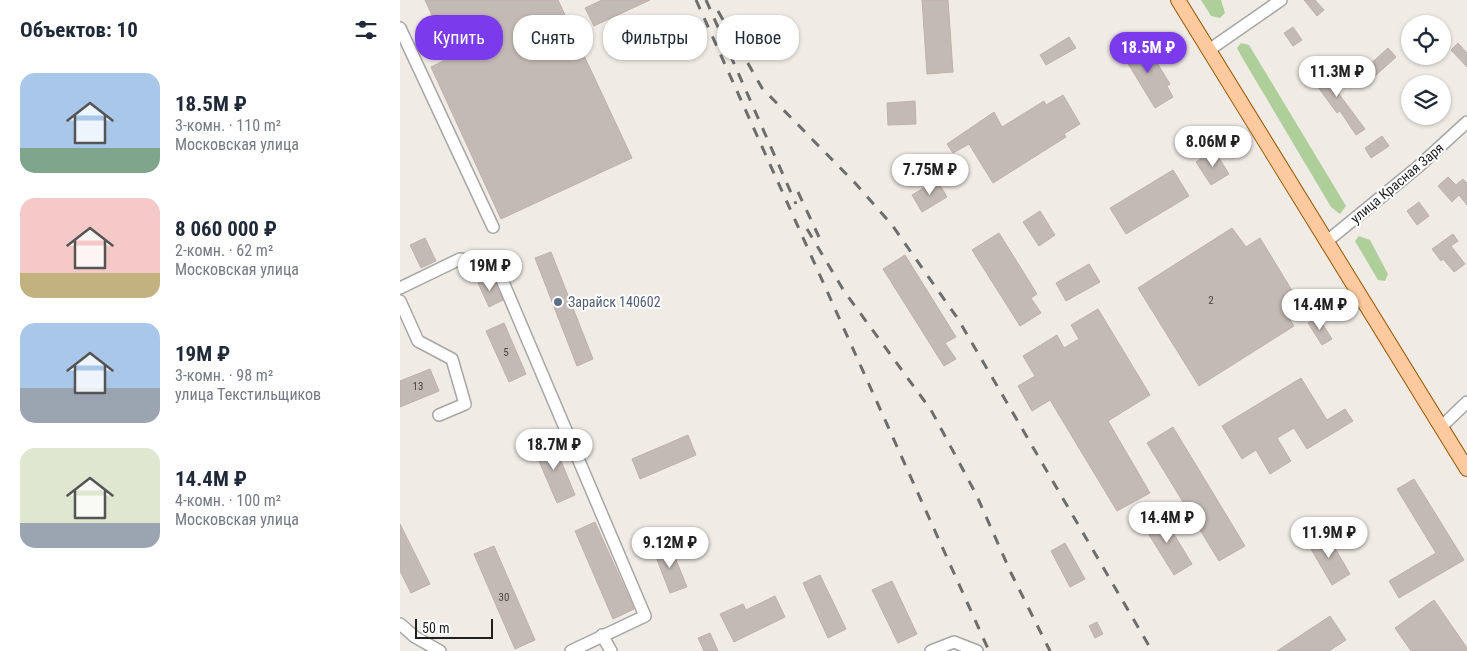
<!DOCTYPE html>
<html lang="ru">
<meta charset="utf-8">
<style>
:root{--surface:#fff;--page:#f2f2f3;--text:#1f2937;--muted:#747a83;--accent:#7c3aed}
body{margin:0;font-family:"Roboto Condensed",sans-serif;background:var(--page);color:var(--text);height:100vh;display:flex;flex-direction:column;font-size:19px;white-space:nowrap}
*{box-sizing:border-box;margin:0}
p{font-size:16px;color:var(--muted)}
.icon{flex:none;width:28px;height:28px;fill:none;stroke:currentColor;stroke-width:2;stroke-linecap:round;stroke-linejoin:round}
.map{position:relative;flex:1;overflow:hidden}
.drawer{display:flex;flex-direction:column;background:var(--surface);width:400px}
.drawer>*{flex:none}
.top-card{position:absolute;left:15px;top:15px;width:475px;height:45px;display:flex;gap:10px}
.tools{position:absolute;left:1001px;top:15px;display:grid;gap:10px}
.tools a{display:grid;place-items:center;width:50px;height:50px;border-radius:50%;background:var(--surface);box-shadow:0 1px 4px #0004;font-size:25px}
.scale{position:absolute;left:15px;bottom:12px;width:78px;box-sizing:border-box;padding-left:5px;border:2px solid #1f1f1f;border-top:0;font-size:14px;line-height:18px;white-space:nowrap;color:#1f1f1f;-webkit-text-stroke:4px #fff;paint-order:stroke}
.price{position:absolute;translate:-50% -42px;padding:0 11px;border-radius:18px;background:#fff;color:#222;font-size:16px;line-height:32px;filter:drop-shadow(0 1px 2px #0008)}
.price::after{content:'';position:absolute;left:50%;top:30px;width:15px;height:11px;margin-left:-8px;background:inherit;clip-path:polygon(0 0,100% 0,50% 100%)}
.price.on{background:var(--accent);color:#fff}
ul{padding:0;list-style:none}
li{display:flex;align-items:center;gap:15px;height:125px;padding:0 20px}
li span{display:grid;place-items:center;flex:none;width:140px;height:100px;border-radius:15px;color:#555}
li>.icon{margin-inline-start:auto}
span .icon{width:60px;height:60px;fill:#fffc;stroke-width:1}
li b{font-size:21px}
h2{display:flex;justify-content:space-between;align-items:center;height:60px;padding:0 20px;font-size:21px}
.chip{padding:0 18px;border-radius:20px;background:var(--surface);box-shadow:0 1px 4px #0004;font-size:18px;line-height:45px}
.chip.on{background:var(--accent);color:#fff}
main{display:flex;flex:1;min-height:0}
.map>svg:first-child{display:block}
.forest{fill:#afcf9a}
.building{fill:#c4bab5;stroke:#c1b0a8}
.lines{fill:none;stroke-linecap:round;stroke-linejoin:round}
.minor-casing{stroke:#a6a6a6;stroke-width:14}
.major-casing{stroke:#9a5800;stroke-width:16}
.minor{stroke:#fff;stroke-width:11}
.major{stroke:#fcca9e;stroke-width:14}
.rail{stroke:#6d6d6d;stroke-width:3;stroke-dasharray:10 10;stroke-linecap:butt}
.service-dot{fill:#5c6f8a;stroke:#fff;stroke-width:2}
.labels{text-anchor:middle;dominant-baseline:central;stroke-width:4;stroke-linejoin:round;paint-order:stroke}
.number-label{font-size:11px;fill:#484644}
.street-label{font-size:14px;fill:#1f1f1f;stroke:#fff}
.service-label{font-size:14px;fill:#4e5e75;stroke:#fff;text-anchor:start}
</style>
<main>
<section class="drawer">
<h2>Объектов: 10<svg class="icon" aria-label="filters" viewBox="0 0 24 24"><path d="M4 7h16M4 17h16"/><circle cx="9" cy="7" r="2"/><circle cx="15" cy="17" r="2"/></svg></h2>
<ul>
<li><span style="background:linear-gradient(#a9c7e8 75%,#7fa58c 0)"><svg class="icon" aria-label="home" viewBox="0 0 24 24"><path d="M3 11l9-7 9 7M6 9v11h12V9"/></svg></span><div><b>18.5M ₽</b><p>3-комн. · 110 m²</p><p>Московская улица</p></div></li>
<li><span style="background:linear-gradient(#f6c9c9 75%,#c2b280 0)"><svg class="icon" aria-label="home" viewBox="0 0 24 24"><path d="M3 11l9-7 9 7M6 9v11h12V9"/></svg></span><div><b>8 060 000 ₽</b><p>2-комн. · 62 m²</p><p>Московская улица</p></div></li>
<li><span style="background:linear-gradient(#a9c7e8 65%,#9aa5b1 0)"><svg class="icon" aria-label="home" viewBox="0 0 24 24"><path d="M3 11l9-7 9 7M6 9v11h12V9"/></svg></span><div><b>19M ₽</b><p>3-комн. · 98 m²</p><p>улица Текстильщиков</p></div></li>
<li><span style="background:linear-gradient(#dfe7d0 75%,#9aa5b1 0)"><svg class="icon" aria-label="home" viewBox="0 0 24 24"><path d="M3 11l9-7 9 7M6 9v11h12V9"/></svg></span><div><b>14.4M ₽</b><p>4-комн. · 100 m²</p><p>Московская улица</p></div></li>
</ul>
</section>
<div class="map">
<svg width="1067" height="651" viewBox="0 0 1067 651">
<rect width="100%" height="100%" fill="#f0ebe5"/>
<g class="forest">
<path d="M 801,0 L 821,0 L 825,13 L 820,18 L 811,16 Z"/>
<path d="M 841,43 L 849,45 L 946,206 L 940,214 L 931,207 L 843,59 L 837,48 Z"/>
<path d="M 959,236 L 970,240 L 988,274 L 985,281 L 978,280 L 955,241 Z"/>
</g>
<g class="building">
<path d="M 25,0 L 158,0 L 232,158 L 101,219 L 31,67 L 51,57 Z"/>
<path d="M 202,0 L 250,0 L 194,26 L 185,8 Z"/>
<path d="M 522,0 L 548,0 L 553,72 L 527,74 Z"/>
<path d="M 904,0 L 915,0 L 924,10 L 917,16 Z"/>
<path d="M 893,27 L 902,40 L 893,46 L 884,33 Z"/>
<path d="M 669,37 L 676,48 L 646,65 L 640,55 Z"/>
<path d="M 739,41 L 748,55 L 751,53 L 770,84 L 767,86 L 773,97 L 755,108 L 721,52 Z"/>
<path d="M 1058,43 L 1067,53 L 1067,67 L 1051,50 Z"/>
<path d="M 988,48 L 996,57 L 975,76 L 967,67 Z"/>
<path d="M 930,65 L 938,75 L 929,81 L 965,129 L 956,135 L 940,111 L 937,113 L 912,79 Z"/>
<path d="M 663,95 L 680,124 L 664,134 L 666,137 L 593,183 L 569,144 L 553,153 L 547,144 L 594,112 L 602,127 L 644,101 L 646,105 Z"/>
<path d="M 515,101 L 516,124 L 488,125 L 487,103 Z"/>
<path d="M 982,136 L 989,146 L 971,158 L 965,148 Z"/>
<path d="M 814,150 L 829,174 L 811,185 L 796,162 Z"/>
<path d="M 773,170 L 789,196 L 726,234 L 710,208 Z"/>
<path d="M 1048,177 L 1056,185 L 1063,179 L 1067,183 L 1067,205 L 1059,195 L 1052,202 L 1038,186 Z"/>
<path d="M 537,180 L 547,197 L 522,212 L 512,195 Z"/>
<path d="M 1019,202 L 1029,216 L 1017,225 L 1007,211 Z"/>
<path d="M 640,211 L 655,235 L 639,246 L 623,222 Z"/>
<path d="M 832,228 L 846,247 L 860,238 L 899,302 L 884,311 L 894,326 L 799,386 L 738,288 Z"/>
<path d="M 599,233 L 637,294 L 631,298 L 641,313 L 620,326 L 572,250 Z"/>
<path d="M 1053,234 L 1058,241 L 1051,246 L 1065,264 L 1054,272 L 1043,259 L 1041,261 L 1032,249 Z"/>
<path d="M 25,238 L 36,261 L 21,268 L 10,245 Z"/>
<path d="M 151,252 L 193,359 L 177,366 L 135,258 Z"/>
<path d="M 505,255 L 556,337 L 545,343 L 556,359 L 544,366 L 483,269 Z"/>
<path d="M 689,264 L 700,282 L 666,301 L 656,283 Z"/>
<path d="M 92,276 L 103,300 L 89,307 L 78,283 Z"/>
<path d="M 698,309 L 750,395 L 708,421 L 750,493 L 717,511 L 650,400 L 632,411 L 618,386 L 635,376 L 623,356 L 657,335 L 664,348 L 679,339 L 671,325 Z"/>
<path d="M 918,317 L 932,339 L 922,345 L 908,323 Z"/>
<path d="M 104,323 L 126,374 L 109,382 L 86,331 Z"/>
<path d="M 30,369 L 39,391 L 0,407 L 0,381 Z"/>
<path d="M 901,378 L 927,420 L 945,409 L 953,421 L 907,449 L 894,428 L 877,438 L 891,461 L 870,474 L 856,450 L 842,459 L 822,426 Z"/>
<path d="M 773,427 L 845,546 L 819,561 L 747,443 Z"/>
<path d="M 288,435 L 296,455 L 240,479 L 232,459 Z"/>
<path d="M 152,439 L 175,495 L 157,503 L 133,447 Z"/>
<path d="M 1014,479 L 1064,560 L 999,598 L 989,581 L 1036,553 L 997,489 Z"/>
<path d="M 761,513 L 792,564 L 774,575 L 743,525 Z"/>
<path d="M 195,522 L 234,609 L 213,619 L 175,531 Z"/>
<path d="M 0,524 L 30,584 L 11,593 L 0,571 Z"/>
<path d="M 926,533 L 950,574 L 932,585 L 908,544 Z"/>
<path d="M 665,543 L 685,579 L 670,587 L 651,551 Z"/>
<path d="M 270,545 L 287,587 L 270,593 L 254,552 Z"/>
<path d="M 94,546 L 135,640 L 115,649 L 74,554 Z"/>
<path d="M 420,575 L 446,629 L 428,638 L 403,583 Z"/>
<path d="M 492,581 L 517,634 L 498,643 L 472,590 Z"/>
<path d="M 375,596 L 385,617 L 334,642 L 320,614 L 343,604 L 346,610 Z"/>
<path d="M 1034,600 L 1067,648 L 1067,651 L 1011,651 L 995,628 Z"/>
<path d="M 930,616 L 946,640 L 929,651 L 877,651 Z"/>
<path d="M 697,622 L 703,634 L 695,638 L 689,626 Z"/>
<path d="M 310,633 L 318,651 L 304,651 L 298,638 Z"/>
</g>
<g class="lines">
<defs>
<g id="minor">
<path d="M 0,28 L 93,227"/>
<path d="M 809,50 L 881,0"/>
<path d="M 926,242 L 1019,166 L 1067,122"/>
<path d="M 0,288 L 60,259 L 88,263 L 97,268 L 245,616 L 171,651"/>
<path d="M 0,301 L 18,341 L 52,359 L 65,404 L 39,415"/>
<path d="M 1041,427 L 1067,402"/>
<path d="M 0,624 L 15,637 L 40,651"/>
<path d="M 202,635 L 211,651"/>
<path d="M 531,651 L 554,642 L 577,651"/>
</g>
<path id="major" d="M 778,0 L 1067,469"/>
</defs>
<use href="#minor" class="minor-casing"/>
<use href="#major" class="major-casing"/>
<use href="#minor" class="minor"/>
<use href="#major" class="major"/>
<g class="rail">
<path d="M 296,0 L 589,651"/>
<path d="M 306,0 L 396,204"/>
<path d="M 318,11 L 362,88 L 456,184 L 492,225 L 558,319 L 752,651"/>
<path d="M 398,192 L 419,237"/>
<path d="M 407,229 L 444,291 L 531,410 L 576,494 L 611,573 L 650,651"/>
</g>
</g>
<circle class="service-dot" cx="158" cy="302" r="5"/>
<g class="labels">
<g class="number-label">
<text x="811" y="300">2</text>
<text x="106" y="352">5</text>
<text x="18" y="386">13</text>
<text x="104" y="597">30</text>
</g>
<g class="street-label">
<text transform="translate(997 183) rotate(-40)">улица Красная Заря</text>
</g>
<g class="service-label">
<text x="168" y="302">Зарайск 140602</text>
</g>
</g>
</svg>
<div class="tools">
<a><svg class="icon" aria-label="locate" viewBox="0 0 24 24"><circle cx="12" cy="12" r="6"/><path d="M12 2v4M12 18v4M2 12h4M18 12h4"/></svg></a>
<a><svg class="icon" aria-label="layers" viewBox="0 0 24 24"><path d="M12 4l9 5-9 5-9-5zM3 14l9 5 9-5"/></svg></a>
</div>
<div class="scale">50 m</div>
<b class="price on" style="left:748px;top:74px">18.5M ₽</b>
<b class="price" style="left:937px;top:98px">11.3M ₽</b>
<b class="price" style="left:813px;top:168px">8.06M ₽</b>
<b class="price" style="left:530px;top:196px">7.75M ₽</b>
<b class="price" style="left:90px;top:292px">19M ₽</b>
<b class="price" style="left:920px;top:331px">14.4M ₽</b>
<b class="price" style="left:154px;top:471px">18.7M ₽</b>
<b class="price" style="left:767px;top:544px">14.4M ₽</b>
<b class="price" style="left:929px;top:559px">11.9M ₽</b>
<b class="price" style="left:270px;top:569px">9.12M ₽</b>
<div class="top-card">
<a class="chip on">Купить</a>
<a class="chip">Снять</a>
<a class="chip">Фильтры</a>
<a class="chip">Новое</a>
</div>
</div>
</main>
